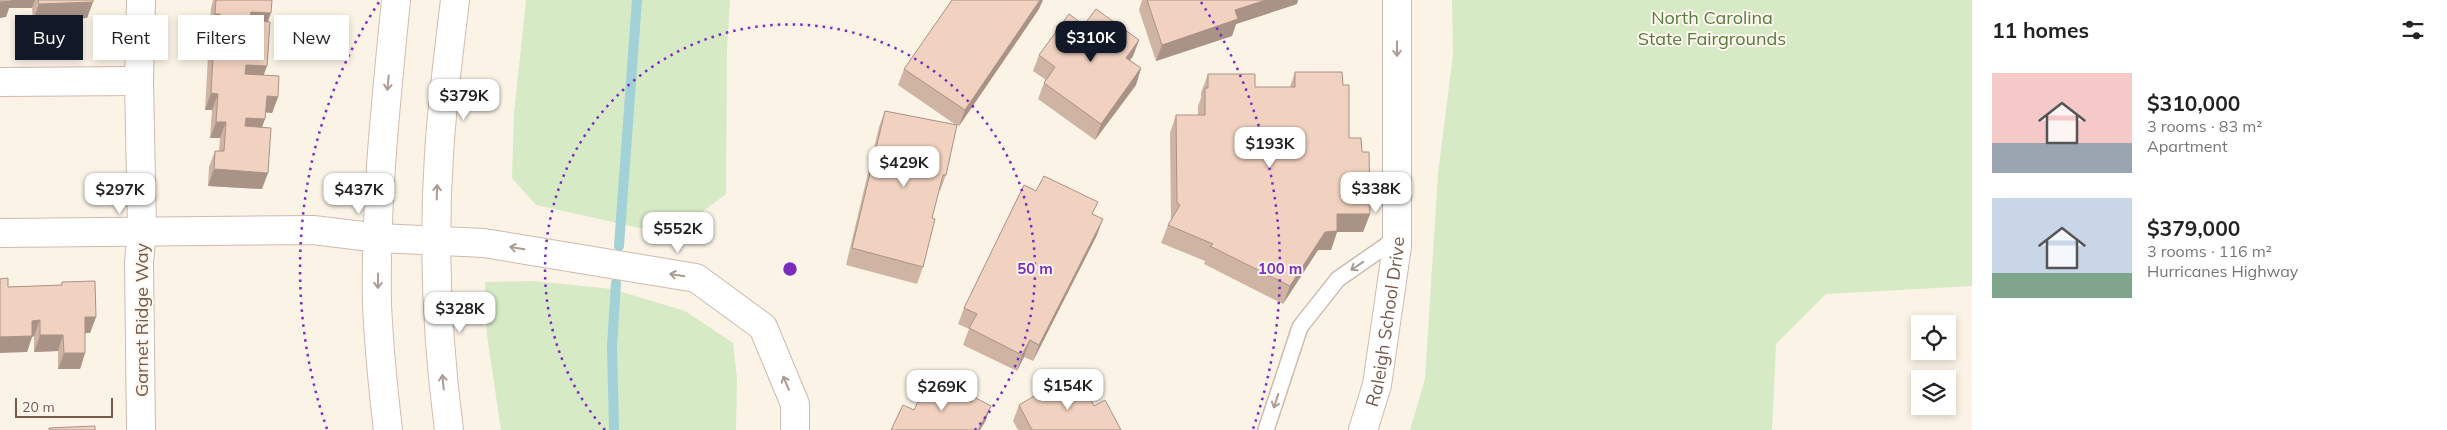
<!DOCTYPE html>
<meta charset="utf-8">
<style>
:root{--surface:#fff;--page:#f6f6f6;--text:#222;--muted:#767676;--accent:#111827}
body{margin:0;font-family:Mulish,sans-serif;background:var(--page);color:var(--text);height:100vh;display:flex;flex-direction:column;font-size:19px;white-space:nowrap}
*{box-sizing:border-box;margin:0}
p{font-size:16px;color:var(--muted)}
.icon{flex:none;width:28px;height:28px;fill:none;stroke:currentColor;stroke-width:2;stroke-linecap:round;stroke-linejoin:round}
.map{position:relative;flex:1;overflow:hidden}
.drawer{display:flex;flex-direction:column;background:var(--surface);width:475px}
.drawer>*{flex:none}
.top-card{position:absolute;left:15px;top:15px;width:475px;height:45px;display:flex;gap:10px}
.buttons{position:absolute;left:1911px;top:315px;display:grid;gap:10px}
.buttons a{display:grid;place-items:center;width:45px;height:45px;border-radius:0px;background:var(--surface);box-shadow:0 2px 8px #0003;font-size:25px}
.scale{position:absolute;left:15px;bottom:12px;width:98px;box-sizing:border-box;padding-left:5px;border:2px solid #75594b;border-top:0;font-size:14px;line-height:18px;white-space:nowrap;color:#75594b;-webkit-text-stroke:4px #fff7ed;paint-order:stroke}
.price{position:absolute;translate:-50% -42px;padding:0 11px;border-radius:10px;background:#fff;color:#222;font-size:16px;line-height:32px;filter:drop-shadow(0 1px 2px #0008)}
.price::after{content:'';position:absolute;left:50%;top:30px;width:15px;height:11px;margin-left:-8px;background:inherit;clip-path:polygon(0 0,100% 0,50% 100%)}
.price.current{background:var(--accent);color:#fff}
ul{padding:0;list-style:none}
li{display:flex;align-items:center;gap:15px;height:125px;padding:0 20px}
li span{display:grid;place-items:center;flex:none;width:140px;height:100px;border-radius:0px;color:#555}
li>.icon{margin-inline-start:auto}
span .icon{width:60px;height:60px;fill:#fffc;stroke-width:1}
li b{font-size:21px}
h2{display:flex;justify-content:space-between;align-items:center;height:60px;padding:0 20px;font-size:21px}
.tag{padding:0 18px;border-radius:0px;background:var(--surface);box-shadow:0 2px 8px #0003;font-size:18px;line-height:45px}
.tag.current{background:var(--accent);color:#fff}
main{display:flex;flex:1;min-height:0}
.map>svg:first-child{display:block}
.green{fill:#d5eac5}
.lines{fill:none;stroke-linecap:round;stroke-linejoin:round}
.stream{stroke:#a2d1d7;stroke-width:10}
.lane-casing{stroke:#cebaad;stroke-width:18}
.street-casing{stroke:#cebaad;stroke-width:30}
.secondary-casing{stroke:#d3bcad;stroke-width:30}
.lane{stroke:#fff;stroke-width:15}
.street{stroke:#fff;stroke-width:28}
.secondary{stroke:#fff;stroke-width:28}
.wall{fill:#cfb4a4}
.shaded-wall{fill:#a99286}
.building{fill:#f1d1bf;stroke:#a99286}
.oneway{stroke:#ac9b93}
.ring{fill:none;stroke:#7b2cbf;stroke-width:2.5;stroke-dasharray:2.5 5}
.labels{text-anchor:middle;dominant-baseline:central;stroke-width:4;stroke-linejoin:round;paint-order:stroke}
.park-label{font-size:18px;fill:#567b43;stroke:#fff7ed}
.street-label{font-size:18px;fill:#75594b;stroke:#fff7ed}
.centre{fill:#7b2cbf;stroke:#fff7ed;stroke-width:2.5}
.ring-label{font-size:15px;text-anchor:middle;font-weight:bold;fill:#7b2cbf;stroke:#fff7ed;stroke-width:4;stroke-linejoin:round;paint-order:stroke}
</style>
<main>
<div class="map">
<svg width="1972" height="430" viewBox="0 0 1972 430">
<rect width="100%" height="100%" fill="#fcf3e7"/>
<g class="green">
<path d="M 526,0 L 730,0 L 727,49 L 726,194 L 671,235 L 536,205 L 512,178 L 514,113 Z"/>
<path d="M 1452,0 L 1972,0 L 1972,286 L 1826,294 L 1776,344 L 1772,430 L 1410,430 L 1425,379 L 1438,174 L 1453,55 Z"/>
<path d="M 533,281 L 612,289 L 685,311 L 733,343 L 737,379 L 736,430 L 501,430 L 487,335 L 485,282 Z"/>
</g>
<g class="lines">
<g class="stream">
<path d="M 619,246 L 637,0"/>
<path d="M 614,430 L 612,346 L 616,283"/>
</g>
<defs>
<path id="lane" d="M 1266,430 L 1300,327 L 1338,279 L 1397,238"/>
<g id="street">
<path d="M 141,0 L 139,81 L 142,230 L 139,262 L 141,430"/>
<path d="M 0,82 L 139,81"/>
<path d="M 0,233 L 313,230 L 379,238 L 484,243 L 696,278 L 763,327 L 795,404 L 795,430"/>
<path id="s1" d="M 1363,430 L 1377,385 L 1397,246 L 1397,0"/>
</g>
<g id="secondary">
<path d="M 388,430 C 383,388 379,347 377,305 C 375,203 386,101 396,0"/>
<path d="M 449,430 C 437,339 433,246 439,154 C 442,103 449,51 455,0"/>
</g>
</defs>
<use href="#lane" class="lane-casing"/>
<use href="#street" class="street-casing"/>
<use href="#secondary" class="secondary-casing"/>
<use href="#lane" class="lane"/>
<use href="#street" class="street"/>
<use href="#secondary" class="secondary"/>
</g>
<g class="wall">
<path d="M 0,0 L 93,0 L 87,18 L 33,21 L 32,8 L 9,8 L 6,17 Z"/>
<path d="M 213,0 L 272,0 L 268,22 L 264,75 L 278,97 L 272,113 L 266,112 L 262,128 L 262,189 L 208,186 L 209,167 L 215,151 L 219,151 L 220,138 L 210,138 L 212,110 L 205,110 L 208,56 L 214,40 L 214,31 L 209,30 L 211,8 Z"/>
<path d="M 1142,0 L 1298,0 L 1297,4 L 1236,24 L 1232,36 L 1156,61 L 1139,10 Z"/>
<path d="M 1039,9 L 959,126 L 957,125 L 946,175 L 940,191 L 939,191 L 932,218 L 923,267 L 917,284 L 846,265 L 879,127 L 885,111 L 956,125 L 898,85 L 904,69 Z"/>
<path d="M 1084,25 L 1139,40 L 1133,56 L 1130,60 L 1141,68 L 1136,85 L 1095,140 L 1038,99 L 1044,83 L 1046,80 L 1033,71 L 1039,55 Z"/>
<path d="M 1295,72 L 1343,85 L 1349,138 L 1362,152 L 1370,214 L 1363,232 L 1337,232 L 1331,250 L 1318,250 L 1283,304 L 1204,264 L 1205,261 L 1161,243 L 1168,225 L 1171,220 L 1170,133 L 1176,115 L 1198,115 L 1198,106 L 1201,98 L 1201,93 L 1208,74 L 1255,87 L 1290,87 Z"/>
<path d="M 1036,191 L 1093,214 L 1097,235 L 1033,361 L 1024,357 L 1017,371 L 963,345 L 969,329 L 958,324 L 964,308 Z"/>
<path d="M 62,282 L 96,317 L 90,333 L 85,333 L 85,353 L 80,369 L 58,369 L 58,351 L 34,352 L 34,336 L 32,337 L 27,352 L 8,287 L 61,285 Z"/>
<path d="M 1039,399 L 1094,406 L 1121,430 L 1018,430 L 1013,421 L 1019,405 Z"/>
</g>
<g class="shaded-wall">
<path d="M 8,0 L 35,0 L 32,8 L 9,8 L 6,17 L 0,18 L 0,2 Z"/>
<path d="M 1040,0 L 1043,0 L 1039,9 L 959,126 L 965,110 Z"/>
<path d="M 1266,0 L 1298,0 L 1297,4 L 1236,24 L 1232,36 L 1156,61 L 1162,45 L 1235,10 Z"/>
<path d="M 93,2 L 87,18 L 33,21 L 39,4 Z"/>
<path d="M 251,12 L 271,13 L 265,29 L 245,28 Z"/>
<path d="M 215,14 L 220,14 L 214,31 L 209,30 Z"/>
<path d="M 1139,40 L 1133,56 L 1120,74 L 1126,58 Z"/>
<path d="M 246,65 L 267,66 L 261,82 L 240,81 Z"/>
<path d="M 1141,68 L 1136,85 L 1095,140 L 1101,124 Z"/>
<path d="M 211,93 L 218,94 L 212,110 L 205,110 Z"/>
<path d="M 267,96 L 278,97 L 272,113 L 261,112 Z"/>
<path d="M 246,118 L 265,119 L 259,135 L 240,134 Z"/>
<path d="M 216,122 L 226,122 L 220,138 L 210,138 Z"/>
<path d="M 214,169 L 268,173 L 262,189 L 208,186 Z"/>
<path d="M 1337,214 L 1370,214 L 1363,232 L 1337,232 L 1331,250 L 1318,250 L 1283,304 L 1290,286 L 1325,232 Z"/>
<path d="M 1103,219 L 1097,235 L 1033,361 L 1039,345 Z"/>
<path d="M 85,317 L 96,317 L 90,333 L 79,333 Z"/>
<path d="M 40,320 L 34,336 L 32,337 L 27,352 L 0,353 L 0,337 L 32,321 Z"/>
<path d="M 40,335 L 63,335 L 58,351 L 34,352 Z"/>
<path d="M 1030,340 L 1024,357 L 1017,371 L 1022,355 Z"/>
<path d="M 64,353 L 85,353 L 80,369 L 58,369 Z"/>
<path d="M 991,406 L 985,422 L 980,430 L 978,430 Z"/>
</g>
<g class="building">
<path d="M 0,0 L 11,0 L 12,1 L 0,2 Z"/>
<path d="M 38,0 L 93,0 L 93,2 L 39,4 Z"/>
<path d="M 216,0 L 272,0 L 271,13 L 251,12 L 250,20 L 270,22 L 267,66 L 246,65 L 245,74 L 279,76 L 278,97 L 267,96 L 265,119 L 246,118 L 245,126 L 271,128 L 268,173 L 214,169 L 215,151 L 224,151 L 226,122 L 216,122 L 218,94 L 211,93 L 214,39 L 219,40 L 220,14 L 215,14 Z"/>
<path d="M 952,0 L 1040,0 L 965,110 L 904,69 Z"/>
<path d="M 1147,0 L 1266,0 L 1235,10 L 1238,19 L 1162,45 Z"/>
<path d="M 1096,9 L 1139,40 L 1126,58 L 1141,68 L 1101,124 L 1044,83 L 1055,67 L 1039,55 L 1069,14 L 1084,25 Z"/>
<path d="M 1295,72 L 1342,72 L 1343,85 L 1349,85 L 1349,138 L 1361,138 L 1362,152 L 1369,152 L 1370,214 L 1337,214 L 1337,231 L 1325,232 L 1290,286 L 1210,246 L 1213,244 L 1168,225 L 1180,205 L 1177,203 L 1176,115 L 1205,115 L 1205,88 L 1208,88 L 1208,74 L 1255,74 L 1255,87 L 1295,87 Z"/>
<path d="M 885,111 L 957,125 L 946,175 L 943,175 L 932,218 L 935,219 L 923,267 L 852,248 Z"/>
<path d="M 1044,176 L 1098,202 L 1092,214 L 1103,219 L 1039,345 L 1030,340 L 1022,355 L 969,328 L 977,314 L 964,308 L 1024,185 L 1036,191 Z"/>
<path d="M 8,278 L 8,287 L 62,285 L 62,282 L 95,281 L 96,317 L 85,317 L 85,353 L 64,353 L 63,335 L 40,335 L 40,320 L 32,321 L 32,336 L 0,337 L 0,279 Z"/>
<path d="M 1079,377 L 1094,406 L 1105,400 L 1121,430 L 1032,430 L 1019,405 L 1036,395 L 1039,399 Z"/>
<path d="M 928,381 L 971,402 L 974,397 L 991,406 L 978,430 L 891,430 L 903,405 L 914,410 Z"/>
<path d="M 95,426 L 95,430 L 49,430 L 49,428 Z"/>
</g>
<defs><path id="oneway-shaft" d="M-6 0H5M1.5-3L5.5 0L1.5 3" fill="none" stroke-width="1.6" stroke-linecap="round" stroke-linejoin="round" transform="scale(1.25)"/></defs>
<g class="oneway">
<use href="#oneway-shaft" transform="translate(1397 49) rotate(90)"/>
<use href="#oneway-shaft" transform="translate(388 83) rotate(95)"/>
<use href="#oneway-shaft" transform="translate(437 192) rotate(-88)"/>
<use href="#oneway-shaft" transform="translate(517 248) rotate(-171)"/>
<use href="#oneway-shaft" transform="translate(1357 266) rotate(146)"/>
<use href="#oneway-shaft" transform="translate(677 275) rotate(-171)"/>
<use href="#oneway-shaft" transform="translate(378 281) rotate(91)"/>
<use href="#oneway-shaft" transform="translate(443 382) rotate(-96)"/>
<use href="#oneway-shaft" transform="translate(786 383) rotate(-113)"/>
<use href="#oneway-shaft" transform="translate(1276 401) rotate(108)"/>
</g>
<g class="ring">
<path d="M605 430A245 245 0 1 1 975 430"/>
<path d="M327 429A490 490 0 0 1 379 2M1201 2A490 490 0 0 1 1253 429"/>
</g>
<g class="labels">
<g class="park-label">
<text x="1712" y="17">North Carolina<tspan x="1712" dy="21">State Fairgrounds</tspan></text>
</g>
<g class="street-label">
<text transform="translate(141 320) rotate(-90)">Garnet Ridge Way</text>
<text stroke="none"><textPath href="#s1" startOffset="111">Raleigh School Drive</textPath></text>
</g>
</g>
<circle cx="790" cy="269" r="8" class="centre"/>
<g class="ring-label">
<text x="1035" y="274">50 m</text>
<text x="1280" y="274">100 m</text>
</g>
</svg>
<div class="buttons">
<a><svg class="icon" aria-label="locate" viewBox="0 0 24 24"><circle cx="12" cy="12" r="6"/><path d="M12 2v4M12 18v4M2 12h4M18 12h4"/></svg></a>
<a><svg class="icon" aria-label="layers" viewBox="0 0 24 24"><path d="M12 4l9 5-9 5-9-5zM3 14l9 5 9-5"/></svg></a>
</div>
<div class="scale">20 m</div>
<b class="price current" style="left:1091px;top:63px">$310K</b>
<b class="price" style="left:464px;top:121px">$379K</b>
<b class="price" style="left:1270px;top:169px">$193K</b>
<b class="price" style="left:904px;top:188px">$429K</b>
<b class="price" style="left:1376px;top:214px">$338K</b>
<b class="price" style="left:120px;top:215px">$297K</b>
<b class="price" style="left:359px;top:215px">$437K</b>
<b class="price" style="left:678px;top:254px">$552K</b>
<b class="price" style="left:460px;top:334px">$328K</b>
<b class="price" style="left:1068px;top:411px">$154K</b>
<b class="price" style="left:942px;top:412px">$269K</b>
<div class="top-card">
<a class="tag current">Buy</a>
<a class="tag">Rent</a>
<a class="tag">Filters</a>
<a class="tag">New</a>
</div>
</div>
<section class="drawer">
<h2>11 homes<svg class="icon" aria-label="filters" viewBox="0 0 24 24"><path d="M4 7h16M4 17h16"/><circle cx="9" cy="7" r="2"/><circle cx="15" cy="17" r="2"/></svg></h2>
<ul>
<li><span style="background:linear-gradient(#f6c9c9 70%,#9aa5b1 0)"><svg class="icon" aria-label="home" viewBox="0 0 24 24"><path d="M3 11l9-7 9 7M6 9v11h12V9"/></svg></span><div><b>$310,000</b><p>3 rooms · 83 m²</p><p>Apartment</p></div></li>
<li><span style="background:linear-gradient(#c9d6e8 75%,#7fa58c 0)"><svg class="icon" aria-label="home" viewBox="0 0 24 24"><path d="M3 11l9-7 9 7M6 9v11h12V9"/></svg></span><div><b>$379,000</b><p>3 rooms · 116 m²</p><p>Hurricanes Highway</p></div></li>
</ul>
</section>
</main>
